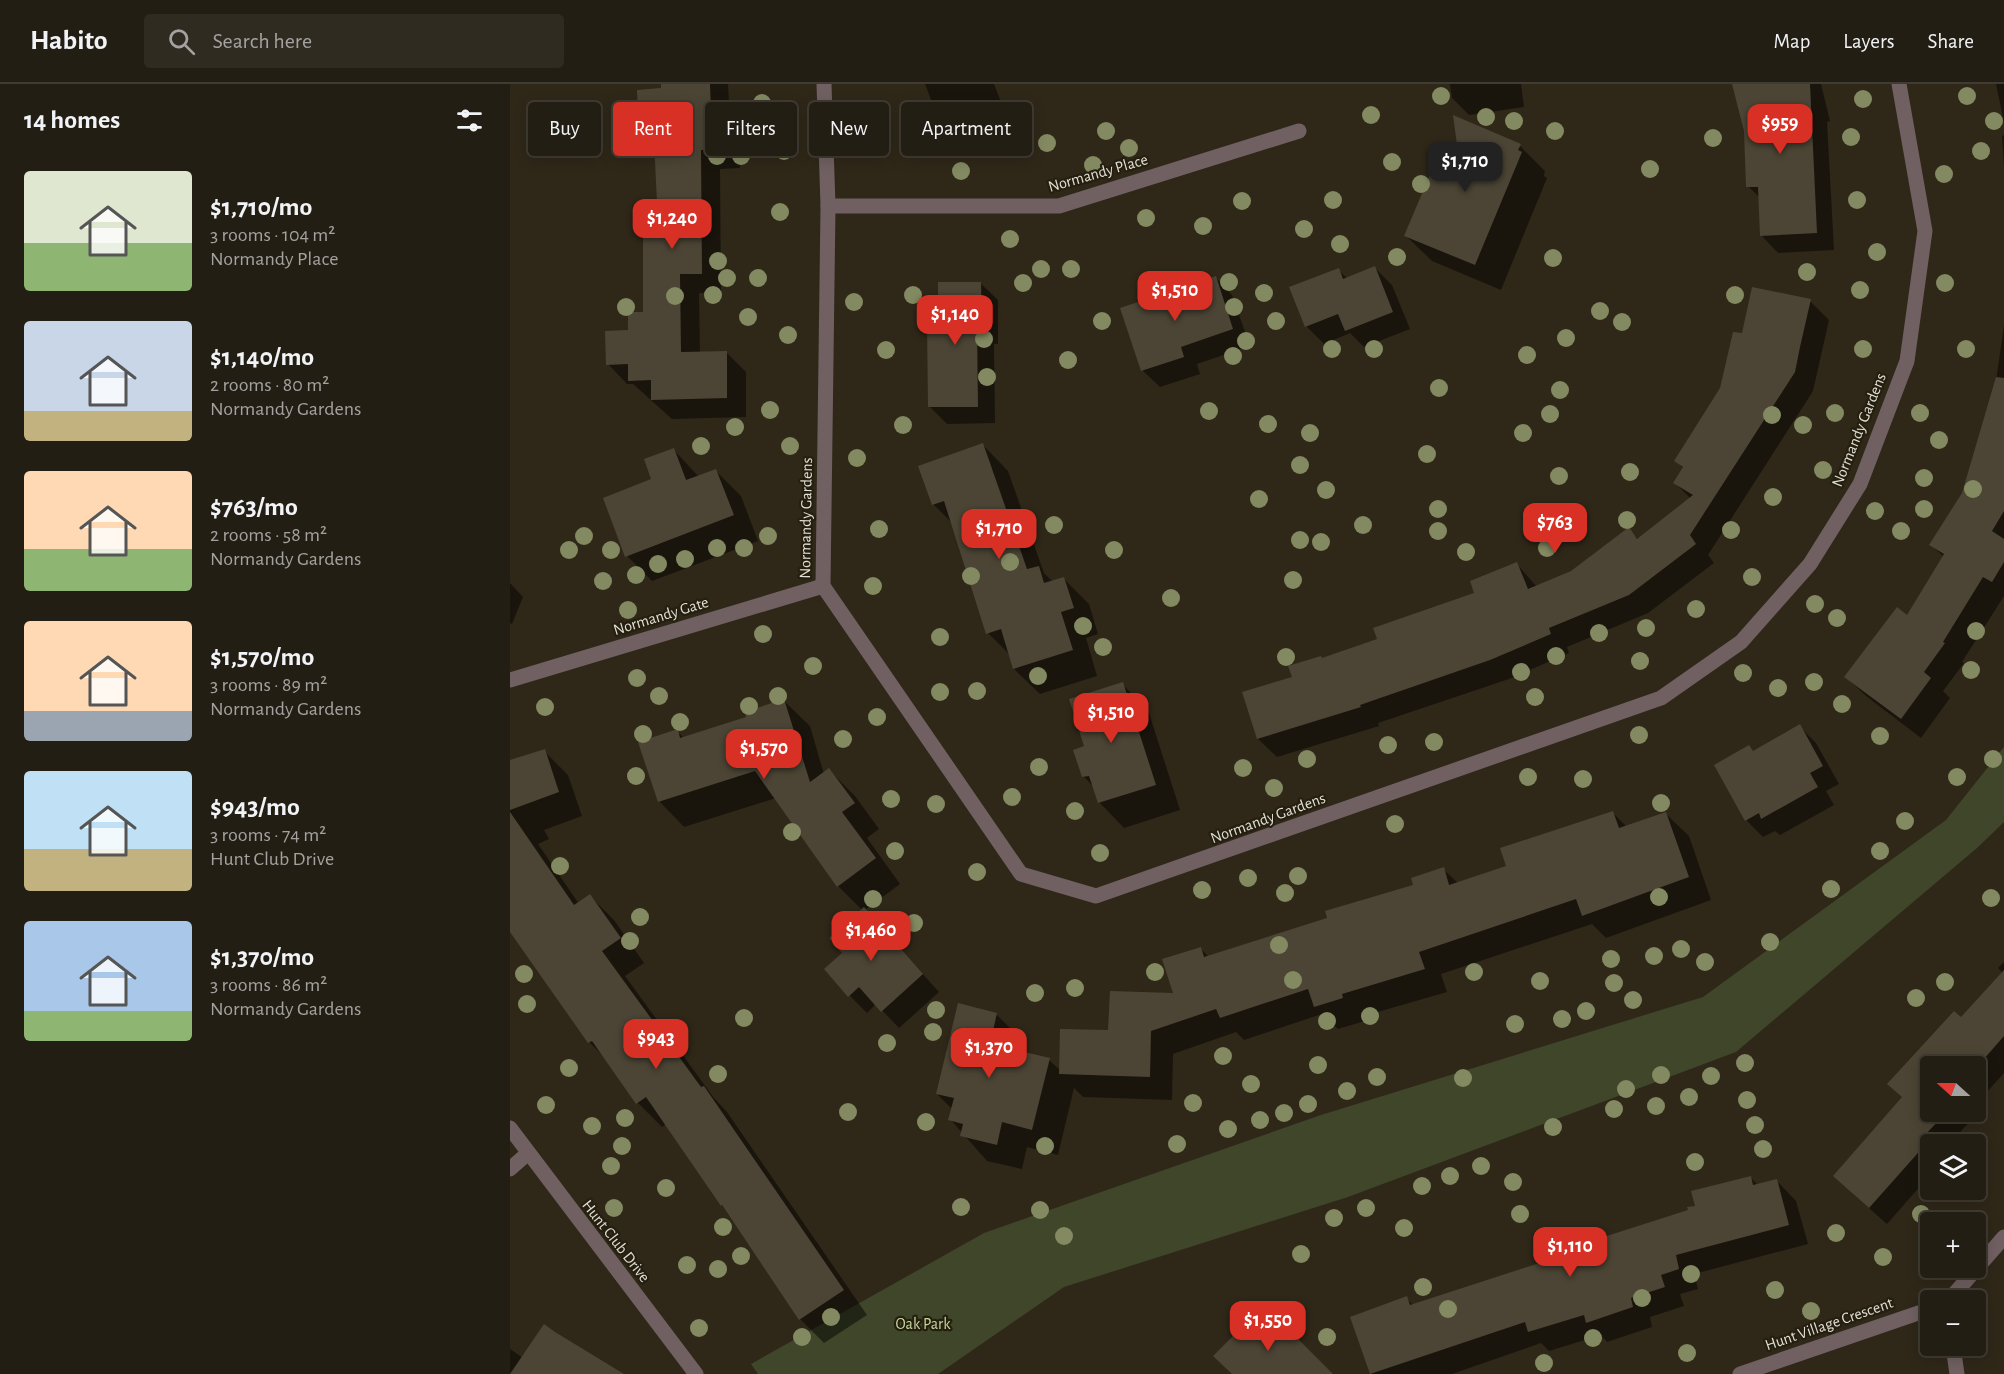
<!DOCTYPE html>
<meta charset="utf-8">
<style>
:root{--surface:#231e13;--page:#2f2b21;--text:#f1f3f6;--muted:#a3a2a0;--line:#403c33;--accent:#d93025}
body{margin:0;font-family:"Alegreya Sans",sans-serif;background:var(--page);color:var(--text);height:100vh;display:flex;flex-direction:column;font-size:22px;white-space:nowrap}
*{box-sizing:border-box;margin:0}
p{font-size:20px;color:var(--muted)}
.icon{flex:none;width:33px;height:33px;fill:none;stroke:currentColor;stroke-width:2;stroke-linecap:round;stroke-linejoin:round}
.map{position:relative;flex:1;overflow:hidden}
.panel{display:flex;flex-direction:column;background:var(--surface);width:510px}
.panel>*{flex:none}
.banner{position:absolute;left:18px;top:18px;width:570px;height:54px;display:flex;gap:12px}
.needle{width:39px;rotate:291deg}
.controls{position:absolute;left:1410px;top:972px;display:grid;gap:12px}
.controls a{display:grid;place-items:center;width:66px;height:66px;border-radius:6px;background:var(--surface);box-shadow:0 3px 15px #0003,0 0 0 2px var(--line);font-size:30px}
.price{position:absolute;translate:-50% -51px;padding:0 14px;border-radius:12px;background:var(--accent);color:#fff;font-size:20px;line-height:39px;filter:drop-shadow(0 2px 3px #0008)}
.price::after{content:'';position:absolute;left:50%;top:36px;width:18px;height:14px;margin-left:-9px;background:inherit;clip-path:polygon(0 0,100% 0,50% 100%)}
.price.on{background:#222;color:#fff}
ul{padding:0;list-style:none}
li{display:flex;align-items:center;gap:18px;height:150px;padding:0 24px}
li span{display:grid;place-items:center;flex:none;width:168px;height:120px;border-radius:6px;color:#555}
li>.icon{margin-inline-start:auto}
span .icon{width:72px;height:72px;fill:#fffc;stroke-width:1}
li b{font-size:26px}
h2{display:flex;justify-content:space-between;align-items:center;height:72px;padding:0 24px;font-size:26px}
.chip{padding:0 21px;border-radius:6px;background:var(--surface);box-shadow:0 3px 15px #0003,0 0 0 2px var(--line);font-size:21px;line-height:54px}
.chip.on{background:var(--accent);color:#fff}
header{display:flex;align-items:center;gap:36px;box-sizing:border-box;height:84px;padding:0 30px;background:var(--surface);border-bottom:2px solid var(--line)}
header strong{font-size:28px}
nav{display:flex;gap:33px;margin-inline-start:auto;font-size:21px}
.search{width:420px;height:54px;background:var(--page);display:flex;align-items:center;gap:15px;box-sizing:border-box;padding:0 21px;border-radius:6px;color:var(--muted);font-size:22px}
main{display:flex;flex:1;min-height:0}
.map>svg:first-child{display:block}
.green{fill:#3f462a}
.shadow{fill:#0007}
.building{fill:#4c4535}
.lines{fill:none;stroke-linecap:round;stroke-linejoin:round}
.minor{stroke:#716061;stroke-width:15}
.tertiary{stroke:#716061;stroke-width:15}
.tree{fill:#838961}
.labels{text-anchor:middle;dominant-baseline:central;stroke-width:4.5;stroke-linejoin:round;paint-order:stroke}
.street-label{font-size:16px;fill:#e3dfd5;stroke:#251f10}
.park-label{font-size:16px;fill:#c7d89c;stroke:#251f10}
</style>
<header>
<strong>Habito</strong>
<div class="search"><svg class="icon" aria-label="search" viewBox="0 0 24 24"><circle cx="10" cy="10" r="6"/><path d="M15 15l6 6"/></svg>Search here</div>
<nav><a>Map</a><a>Layers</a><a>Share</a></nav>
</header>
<main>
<section class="panel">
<h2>14 homes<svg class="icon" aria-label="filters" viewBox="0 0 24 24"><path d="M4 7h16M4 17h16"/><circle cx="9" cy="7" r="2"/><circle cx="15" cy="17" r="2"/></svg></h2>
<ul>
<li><span style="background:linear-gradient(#dfe7d0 60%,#8fb573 0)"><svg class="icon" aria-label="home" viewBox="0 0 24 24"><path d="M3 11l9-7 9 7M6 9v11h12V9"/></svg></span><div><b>$1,710/mo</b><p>3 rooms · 104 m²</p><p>Normandy Place</p></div></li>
<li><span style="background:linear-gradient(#c9d6e8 75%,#c2b280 0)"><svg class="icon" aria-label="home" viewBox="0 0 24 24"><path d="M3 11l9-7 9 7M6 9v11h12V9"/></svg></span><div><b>$1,140/mo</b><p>2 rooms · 80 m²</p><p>Normandy Gardens</p></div></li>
<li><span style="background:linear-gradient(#ffd9b3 65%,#8fb573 0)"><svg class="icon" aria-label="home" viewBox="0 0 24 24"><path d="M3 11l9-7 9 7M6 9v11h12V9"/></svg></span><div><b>$763/mo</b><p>2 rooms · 58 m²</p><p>Normandy Gardens</p></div></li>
<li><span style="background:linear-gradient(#ffd9b3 75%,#9aa5b1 0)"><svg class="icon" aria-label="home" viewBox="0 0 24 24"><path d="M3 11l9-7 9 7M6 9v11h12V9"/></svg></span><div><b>$1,570/mo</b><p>3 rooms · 89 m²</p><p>Normandy Gardens</p></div></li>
<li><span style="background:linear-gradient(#bfe0f5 65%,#c2b280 0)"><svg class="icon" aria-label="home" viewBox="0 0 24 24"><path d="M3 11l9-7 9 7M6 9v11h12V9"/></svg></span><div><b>$943/mo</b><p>3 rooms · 74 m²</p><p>Hunt Club Drive</p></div></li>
<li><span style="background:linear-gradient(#a9c7e8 75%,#8fb573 0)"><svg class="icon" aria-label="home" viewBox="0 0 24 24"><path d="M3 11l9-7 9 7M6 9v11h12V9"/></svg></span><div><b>$1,370/mo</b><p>3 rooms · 86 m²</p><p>Normandy Gardens</p></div></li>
</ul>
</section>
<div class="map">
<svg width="1494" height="1290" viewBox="0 0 1494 1290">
<rect width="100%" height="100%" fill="#2f2819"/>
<path class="green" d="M 1494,663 L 1494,738 L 1467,764 L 1226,968 L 838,1113 L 554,1203 L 428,1290 L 248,1290 L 241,1280 L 474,1149 L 811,1031 L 1193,913 L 1436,736 Z"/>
<g class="shadow">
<path d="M 152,0 L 218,0 L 220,38 L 229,48 L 230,84 L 210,85 L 211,209 L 189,209 L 190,269 L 216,268 L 236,288 L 236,333 L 162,335 L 123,300 L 117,300 L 98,280 L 119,248 L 135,230 L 148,119 L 146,52 L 130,36 L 152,6 Z"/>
<path d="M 415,0 L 484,0 L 496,31 L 448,49 L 425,26 Z"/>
<path d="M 940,0 L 1011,0 L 1014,23 L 959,31 L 942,14 Z"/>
<path d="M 1223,0 L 1311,0 L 1320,37 L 1317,38 L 1324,166 L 1268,169 L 1251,151 L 1250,114 L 1238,102 L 1235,46 Z"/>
<path d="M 1486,0 L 1494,0 L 1494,38 Z"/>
<path d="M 1494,51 L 1494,83 L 1492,52 Z"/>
<path d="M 1010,62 L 1035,87 L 1034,92 L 1037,94 L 991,206 L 922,177 L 896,152 L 951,85 Z"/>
<path d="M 865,184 L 882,201 L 900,245 L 854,263 L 840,249 L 814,260 L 796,242 L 781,204 L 828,186 L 838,195 Z"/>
<path d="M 705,193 L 722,211 L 740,262 L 687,280 L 690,290 L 650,303 L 632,286 Z"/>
<path d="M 470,199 L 488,216 L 488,260 L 484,260 L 485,339 L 437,340 L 419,322 L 430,240 Z"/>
<path d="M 1300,217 L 1319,236 L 1303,307 L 1198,471 L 1204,479 L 1138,529 L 1057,563 L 1059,569 L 999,595 L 868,639 L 869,642 L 767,673 L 748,655 L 734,609 L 783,594 L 812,576 L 869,555 L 966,510 L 1006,479 L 1027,503 L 1062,488 L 1118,445 L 1129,456 L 1181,415 L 1165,399 L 1174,385 L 1166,377 L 1212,305 L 1233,251 Z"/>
<path d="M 1494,241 L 1494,512 L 1452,578 L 1454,579 L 1433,607 L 1440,614 L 1411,654 L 1356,612 L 1336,593 L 1397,533 L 1434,473 L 1421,461 L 1453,410 L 1486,297 Z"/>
<path d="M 473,361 L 498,387 L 534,489 L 543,498 L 554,495 L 579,520 L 588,550 L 576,554 L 587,592 L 530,610 L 504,585 L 500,571 L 478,549 L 443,440 L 423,420 Z"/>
<path d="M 163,365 L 189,393 L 206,387 L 231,412 L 248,457 L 142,497 L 117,472 L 143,396 Z"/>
<path d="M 0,499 L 13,513 L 2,540 L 0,539 Z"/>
<path d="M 612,600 L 638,626 L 670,726 L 614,744 L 589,718 L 584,703 L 573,692 L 576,663 Z"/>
<path d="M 274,617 L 300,642 L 314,690 L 319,686 L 345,712 L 369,745 L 357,754 L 390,800 L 355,826 L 429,908 L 389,944 L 366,920 L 357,929 L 340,912 L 334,869 L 352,826 L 328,802 L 266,714 L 174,743 L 149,717 L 167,647 L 174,654 L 238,634 Z"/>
<path d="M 1289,642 L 1306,659 L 1329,700 L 1316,707 L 1324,721 L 1270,751 L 1265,747 L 1253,753 L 1236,736 L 1239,663 L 1244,668 Z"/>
<path d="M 34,667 L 58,691 L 72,732 L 34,746 L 39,755 L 28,760 L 69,820 L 80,812 L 104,836 L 134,879 L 115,892 L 204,1014 L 217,1028 L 357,1231 L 314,1259 L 290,1235 L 156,1040 L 152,1043 L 128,1019 L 98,977 L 80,959 L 0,844 L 0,678 Z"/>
<path d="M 1102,728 L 1117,743 L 1156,730 L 1179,752 L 1201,816 L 1096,854 L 1082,840 L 931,890 L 937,908 L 854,932 L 855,937 L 828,945 L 812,930 L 734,956 L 726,948 L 663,970 L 662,1016 L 573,1013 L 564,1004 L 548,1071 L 517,1063 L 512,1085 L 477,1077 L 440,1035 L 442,1025 L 427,1010 L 486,930 L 512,956 L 509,968 L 539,976 L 550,986 L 600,948 L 665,911 L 690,864 L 699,873 L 819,835 L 905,802 L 933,785 L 948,799 L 998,783 Z"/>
<path d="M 1494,878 L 1494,989 L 1466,1020 L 1466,982 L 1420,982 L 1420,1028 L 1458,1028 L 1464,1033 L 1439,1060 L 1420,1060 L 1420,1091 L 1377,1140 L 1342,1109 L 1393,1014 L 1452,935 L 1493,889 L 1488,884 Z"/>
<path d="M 1241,1094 L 1248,1101 L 1267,1097 L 1286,1117 L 1298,1160 L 1184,1190 L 1188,1205 L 1170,1210 L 1174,1222 L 1140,1233 L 1142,1243 L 1097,1258 L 1091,1251 L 1039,1267 L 1031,1259 L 942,1290 L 862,1290 L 841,1234 L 896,1214 L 904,1222 L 1056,1172 L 1180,1127 Z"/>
<path d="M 0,1265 L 13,1274 L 102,1290 L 0,1290 Z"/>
</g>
<g class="building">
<path d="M 151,0 L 200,0 L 201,27 L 210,27 L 211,65 L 191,66 L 192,190 L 170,190 L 171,268 L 217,267 L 217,314 L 141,316 L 141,296 L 118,297 L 118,280 L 96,281 L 95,247 L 118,246 L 118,228 L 133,228 L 133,118 L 147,118 L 143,36 L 128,37 L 127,6 L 151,4 Z"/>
<path d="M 1222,0 L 1300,0 L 1307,149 L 1250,152 L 1248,103 L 1236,103 L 1234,47 Z"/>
<path d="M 943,31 L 1011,60 L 1008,66 L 1012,68 L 965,181 L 894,152 L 927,74 L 950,83 Z"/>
<path d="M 865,182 L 883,228 L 835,247 L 828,230 L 795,243 L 779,203 L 829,184 L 833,195 Z"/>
<path d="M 706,192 L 723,245 L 671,263 L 674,273 L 631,287 L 610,224 Z"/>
<path d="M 428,198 L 471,198 L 472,244 L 467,243 L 468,323 L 418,323 L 417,238 L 428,238 Z"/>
<path d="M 1242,203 L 1301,215 L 1290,263 L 1285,288 L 1180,451 L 1186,460 L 1119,511 L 1039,544 L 1041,550 L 980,576 L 850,621 L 851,623 L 747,655 L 732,608 L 782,593 L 778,582 L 811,572 L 812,574 L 867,555 L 863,544 L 964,509 L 960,497 L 1007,478 L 1018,505 L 1061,487 L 1119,443 L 1127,455 L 1183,411 L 1163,399 L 1173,383 L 1164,377 L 1210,304 L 1223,248 L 1232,249 Z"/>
<path d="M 1486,293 L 1494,294 L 1494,427 L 1482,447 L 1494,455 L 1494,478 L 1482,498 L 1473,493 L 1433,558 L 1435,559 L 1414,588 L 1421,594 L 1391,635 L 1334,593 L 1387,523 L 1397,531 L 1434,470 L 1419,461 L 1452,409 Z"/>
<path d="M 473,359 L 517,485 L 529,482 L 534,499 L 554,493 L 564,524 L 551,528 L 563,566 L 503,585 L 491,545 L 476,550 L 434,417 L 422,421 L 408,382 Z"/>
<path d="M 164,364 L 176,396 L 206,385 L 224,431 L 115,473 L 93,414 L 141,395 L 134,375 Z"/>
<path d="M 613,598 L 646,701 L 588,719 L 579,692 L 572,693 L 563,666 L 574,662 L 559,615 Z"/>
<path d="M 274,615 L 300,698 L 319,684 L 345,719 L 332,728 L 366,774 L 327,803 L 245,687 L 148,718 L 128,658 L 168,645 L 170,654 L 236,633 L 235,628 Z"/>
<path d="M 1290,640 L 1313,682 L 1300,689 L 1308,703 L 1251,735 L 1249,729 L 1235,737 L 1204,681 L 1239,661 L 1243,667 Z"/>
<path d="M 35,665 L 49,708 L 0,726 L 0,676 Z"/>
<path d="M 1103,727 L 1109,744 L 1156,728 L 1179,793 L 1072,832 L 1066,815 L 909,868 L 915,885 L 832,910 L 833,914 L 804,923 L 798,905 L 710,934 L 706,925 L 641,947 L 640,993 L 549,990 L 550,945 L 598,946 L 600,907 L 663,909 L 652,875 L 691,863 L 694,873 L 817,834 L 815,827 L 903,801 L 901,794 L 934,783 L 939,801 L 996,782 L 990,764 Z"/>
<path d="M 0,728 L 64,821 L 80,810 L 111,854 L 92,867 L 191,1003 L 194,1002 L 334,1206 L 289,1236 L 212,1121 L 211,1122 L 136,1013 L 126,1020 L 82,957 L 78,959 L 0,848 Z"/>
<path d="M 354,823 L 413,890 L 371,928 L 349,903 L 338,913 L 314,885 L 332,869 L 319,854 Z"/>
<path d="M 1494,886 L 1494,952 L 1466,984 L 1420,982 L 1420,1028 L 1437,1028 L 1410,1056 L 1415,1061 L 1359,1124 L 1323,1092 L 1392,1013 L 1377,1000 L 1444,927 L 1451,933 Z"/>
<path d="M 448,919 L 487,929 L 480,960 L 540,974 L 522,1046 L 492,1038 L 487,1061 L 450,1052 L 453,1040 L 438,1036 L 444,1014 L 426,1010 Z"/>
<path d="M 1241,1092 L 1243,1101 L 1267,1095 L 1279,1141 L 1166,1171 L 1169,1185 L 1151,1191 L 1155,1203 L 1121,1214 L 1123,1223 L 1076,1239 L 1074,1231 L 1018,1248 L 1015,1238 L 860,1290 L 840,1233 L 897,1212 L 900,1221 L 1054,1171 L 1053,1166 L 1178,1126 L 1177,1123 L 1185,1122 L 1181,1107 Z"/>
<path d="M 745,1230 L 759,1245 L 768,1235 L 823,1290 L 722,1290 L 703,1272 Z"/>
<path d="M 34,1240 L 45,1248 L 114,1290 L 0,1290 Z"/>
</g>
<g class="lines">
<g class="minor">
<path d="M 314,0 L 318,122 L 313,502 L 511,790 L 586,812 L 1151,614 L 1231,558 L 1300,480 L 1350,400 L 1397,277 L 1415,147 L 1389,0"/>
<path d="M 318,122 L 549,122 L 789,47"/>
<path d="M 0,596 L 313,502"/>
<path d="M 0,1085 L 17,1070"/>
<path d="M 1439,1216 L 1494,1153"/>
<path d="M 1443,1262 L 1447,1290"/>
<path d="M 1230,1290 L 1420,1225"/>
</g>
<path class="tertiary" d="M 0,1044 L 186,1290"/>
</g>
<g class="tree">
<circle cx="931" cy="12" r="9"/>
<circle cx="1457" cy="12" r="9"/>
<circle cx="1353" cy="15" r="9"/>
<circle cx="252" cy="19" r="9"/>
<circle cx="861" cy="31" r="9"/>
<circle cx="348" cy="33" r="9"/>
<circle cx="976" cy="33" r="9"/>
<circle cx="1004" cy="37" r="9"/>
<circle cx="1484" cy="37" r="9"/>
<circle cx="596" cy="47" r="9"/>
<circle cx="1045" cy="47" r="9"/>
<circle cx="1341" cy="53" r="9"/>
<circle cx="1203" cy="54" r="9"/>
<circle cx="132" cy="58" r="9"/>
<circle cx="537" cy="59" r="9"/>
<circle cx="619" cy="64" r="9"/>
<circle cx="274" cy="67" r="9"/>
<circle cx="1471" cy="67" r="9"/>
<circle cx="207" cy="72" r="9"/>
<circle cx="231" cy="72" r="9"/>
<circle cx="882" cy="78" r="9"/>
<circle cx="583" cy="81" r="9"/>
<circle cx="1140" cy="85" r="9"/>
<circle cx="451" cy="87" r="9"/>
<circle cx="1434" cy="90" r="9"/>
<circle cx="911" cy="100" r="9"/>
<circle cx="823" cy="116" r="9"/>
<circle cx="1347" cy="116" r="9"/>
<circle cx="732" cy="117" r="9"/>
<circle cx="270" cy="128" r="9"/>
<circle cx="636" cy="134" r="9"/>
<circle cx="693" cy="142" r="9"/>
<circle cx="794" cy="145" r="9"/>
<circle cx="500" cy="155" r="9"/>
<circle cx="830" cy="160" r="9"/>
<circle cx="1367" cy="168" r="9"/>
<circle cx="887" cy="173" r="9"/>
<circle cx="1043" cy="174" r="9"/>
<circle cx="208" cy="177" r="9"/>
<circle cx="531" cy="185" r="9"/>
<circle cx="561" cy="185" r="9"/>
<circle cx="1297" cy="188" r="9"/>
<circle cx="217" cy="194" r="9"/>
<circle cx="248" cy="194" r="9"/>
<circle cx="719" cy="198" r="9"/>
<circle cx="513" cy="199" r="9"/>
<circle cx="1435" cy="199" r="9"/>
<circle cx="1350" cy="206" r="9"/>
<circle cx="754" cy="209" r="9"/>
<circle cx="203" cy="211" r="9"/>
<circle cx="403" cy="211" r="9"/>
<circle cx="1225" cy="211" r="9"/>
<circle cx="165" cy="212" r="9"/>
<circle cx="344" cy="218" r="9"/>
<circle cx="116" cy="223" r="9"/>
<circle cx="724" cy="223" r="9"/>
<circle cx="1090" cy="227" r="9"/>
<circle cx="238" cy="233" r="9"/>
<circle cx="592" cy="237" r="9"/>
<circle cx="766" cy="237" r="9"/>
<circle cx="1112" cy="238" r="9"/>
<circle cx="278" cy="251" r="9"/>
<circle cx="1056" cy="254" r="9"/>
<circle cx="474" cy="255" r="9"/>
<circle cx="736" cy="257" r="9"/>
<circle cx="822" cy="265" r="9"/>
<circle cx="864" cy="265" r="9"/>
<circle cx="1353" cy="265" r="9"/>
<circle cx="1456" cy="265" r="9"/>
<circle cx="376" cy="266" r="9"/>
<circle cx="1017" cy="271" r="9"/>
<circle cx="723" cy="272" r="9"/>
<circle cx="558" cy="276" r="9"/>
<circle cx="477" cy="293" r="9"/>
<circle cx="929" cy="304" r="9"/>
<circle cx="1050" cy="306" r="9"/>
<circle cx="260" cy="326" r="9"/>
<circle cx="699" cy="327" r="9"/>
<circle cx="1325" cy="329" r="9"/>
<circle cx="1410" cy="329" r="9"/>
<circle cx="1040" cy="330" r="9"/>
<circle cx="1262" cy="331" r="9"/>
<circle cx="758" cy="340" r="9"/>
<circle cx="393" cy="341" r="9"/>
<circle cx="1293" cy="341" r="9"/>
<circle cx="225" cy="343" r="9"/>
<circle cx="800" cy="349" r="9"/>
<circle cx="1013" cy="349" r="9"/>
<circle cx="1429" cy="356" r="9"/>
<circle cx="191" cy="362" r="9"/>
<circle cx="280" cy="362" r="9"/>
<circle cx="917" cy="370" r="9"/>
<circle cx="347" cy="374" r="9"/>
<circle cx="790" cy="381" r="9"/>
<circle cx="1313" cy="386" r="9"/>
<circle cx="1120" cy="388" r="9"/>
<circle cx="1049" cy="392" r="9"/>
<circle cx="1414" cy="394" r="9"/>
<circle cx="1463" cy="405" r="9"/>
<circle cx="816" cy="406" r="9"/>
<circle cx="1263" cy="413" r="9"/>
<circle cx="749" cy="415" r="9"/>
<circle cx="928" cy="425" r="9"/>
<circle cx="1414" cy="425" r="9"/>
<circle cx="1365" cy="427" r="9"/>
<circle cx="1117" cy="436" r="9"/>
<circle cx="544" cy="441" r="9"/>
<circle cx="853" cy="441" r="9"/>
<circle cx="369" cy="445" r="9"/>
<circle cx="1221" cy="446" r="9"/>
<circle cx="928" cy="447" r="9"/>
<circle cx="1391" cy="447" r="9"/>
<circle cx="74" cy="452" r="9"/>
<circle cx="258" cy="452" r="9"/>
<circle cx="790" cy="456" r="9"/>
<circle cx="811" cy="458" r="9"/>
<circle cx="207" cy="464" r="9"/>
<circle cx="234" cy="464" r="9"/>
<circle cx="1037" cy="464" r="9"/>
<circle cx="59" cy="466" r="9"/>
<circle cx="101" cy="466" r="9"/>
<circle cx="604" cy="466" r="9"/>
<circle cx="956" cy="468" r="9"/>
<circle cx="175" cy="475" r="9"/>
<circle cx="500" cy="478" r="9"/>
<circle cx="148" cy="480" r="9"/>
<circle cx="126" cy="491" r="9"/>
<circle cx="461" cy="492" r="9"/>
<circle cx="1242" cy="493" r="9"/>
<circle cx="783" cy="496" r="9"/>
<circle cx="93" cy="497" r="9"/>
<circle cx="363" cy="502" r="9"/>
<circle cx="661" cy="514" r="9"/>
<circle cx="1305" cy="520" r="9"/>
<circle cx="1186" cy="525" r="9"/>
<circle cx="118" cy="526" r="9"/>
<circle cx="1327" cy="534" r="9"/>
<circle cx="573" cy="542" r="9"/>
<circle cx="1136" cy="544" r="9"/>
<circle cx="1466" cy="547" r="9"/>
<circle cx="1089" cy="549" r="9"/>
<circle cx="253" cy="550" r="9"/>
<circle cx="430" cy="553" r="9"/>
<circle cx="593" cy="563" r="9"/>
<circle cx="1046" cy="572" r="9"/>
<circle cx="776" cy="573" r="9"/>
<circle cx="1130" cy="577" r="9"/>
<circle cx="303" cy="582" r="9"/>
<circle cx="1461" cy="586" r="9"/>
<circle cx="1011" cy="588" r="9"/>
<circle cx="1233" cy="589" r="9"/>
<circle cx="528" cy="592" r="9"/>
<circle cx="127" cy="594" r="9"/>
<circle cx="1304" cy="598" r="9"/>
<circle cx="1268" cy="604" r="9"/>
<circle cx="467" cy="607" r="9"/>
<circle cx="430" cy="608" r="9"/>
<circle cx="149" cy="612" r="9"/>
<circle cx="268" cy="612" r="9"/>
<circle cx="1025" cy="613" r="9"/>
<circle cx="1332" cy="620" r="9"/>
<circle cx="239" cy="622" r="9"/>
<circle cx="35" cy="623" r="9"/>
<circle cx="367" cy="633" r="9"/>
<circle cx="170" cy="638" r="9"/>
<circle cx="133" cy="650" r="9"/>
<circle cx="1129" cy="651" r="9"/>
<circle cx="1370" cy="652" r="9"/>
<circle cx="333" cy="655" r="9"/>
<circle cx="924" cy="658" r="9"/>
<circle cx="878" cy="661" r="9"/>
<circle cx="797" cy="675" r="9"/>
<circle cx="1483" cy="675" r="9"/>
<circle cx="529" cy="683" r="9"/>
<circle cx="733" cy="684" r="9"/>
<circle cx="126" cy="692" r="9"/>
<circle cx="1018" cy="693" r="9"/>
<circle cx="1447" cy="693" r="9"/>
<circle cx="1073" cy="695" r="9"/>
<circle cx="764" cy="704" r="9"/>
<circle cx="502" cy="713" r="9"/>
<circle cx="381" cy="715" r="9"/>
<circle cx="1151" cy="719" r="9"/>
<circle cx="426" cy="720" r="9"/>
<circle cx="565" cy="727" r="9"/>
<circle cx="1395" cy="737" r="9"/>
<circle cx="885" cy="740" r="9"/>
<circle cx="282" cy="748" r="9"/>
<circle cx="385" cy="767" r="9"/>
<circle cx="1370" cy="767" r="9"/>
<circle cx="590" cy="769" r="9"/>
<circle cx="50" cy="782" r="9"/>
<circle cx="467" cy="788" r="9"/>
<circle cx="788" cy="792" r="9"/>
<circle cx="738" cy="794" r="9"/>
<circle cx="1321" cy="805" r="9"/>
<circle cx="692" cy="806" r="9"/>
<circle cx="775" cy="809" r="9"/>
<circle cx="1149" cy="813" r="9"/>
<circle cx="1481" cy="814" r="9"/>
<circle cx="363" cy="815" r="9"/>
<circle cx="130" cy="833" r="9"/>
<circle cx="404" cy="839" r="9"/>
<circle cx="120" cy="857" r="9"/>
<circle cx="1260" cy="858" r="9"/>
<circle cx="769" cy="861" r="9"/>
<circle cx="1171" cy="865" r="9"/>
<circle cx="1144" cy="872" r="9"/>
<circle cx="1101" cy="875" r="9"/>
<circle cx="1195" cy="878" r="9"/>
<circle cx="645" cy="888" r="9"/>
<circle cx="964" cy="888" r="9"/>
<circle cx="14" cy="890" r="9"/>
<circle cx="783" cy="896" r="9"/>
<circle cx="1030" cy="897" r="9"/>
<circle cx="1435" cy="898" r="9"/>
<circle cx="1104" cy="899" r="9"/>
<circle cx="565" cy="904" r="9"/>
<circle cx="525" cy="909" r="9"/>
<circle cx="1406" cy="914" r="9"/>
<circle cx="1123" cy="916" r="9"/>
<circle cx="17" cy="920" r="9"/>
<circle cx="426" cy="926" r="9"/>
<circle cx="1076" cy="927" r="9"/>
<circle cx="860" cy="932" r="9"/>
<circle cx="234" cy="934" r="9"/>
<circle cx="1052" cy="935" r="9"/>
<circle cx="817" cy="937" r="9"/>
<circle cx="1005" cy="940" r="9"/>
<circle cx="423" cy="948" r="9"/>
<circle cx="377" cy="959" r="9"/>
<circle cx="713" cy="972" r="9"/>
<circle cx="1235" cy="979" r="9"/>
<circle cx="808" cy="981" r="9"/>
<circle cx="59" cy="984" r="9"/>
<circle cx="208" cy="990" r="9"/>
<circle cx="1151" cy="991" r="9"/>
<circle cx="1201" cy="992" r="9"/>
<circle cx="867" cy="993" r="9"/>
<circle cx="953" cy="994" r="9"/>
<circle cx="741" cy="1000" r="9"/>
<circle cx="1116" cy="1005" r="9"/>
<circle cx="837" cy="1007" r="9"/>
<circle cx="1179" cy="1013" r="9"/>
<circle cx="1237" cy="1016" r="9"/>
<circle cx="683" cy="1019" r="9"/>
<circle cx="798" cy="1020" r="9"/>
<circle cx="36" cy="1021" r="9"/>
<circle cx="1146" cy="1022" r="9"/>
<circle cx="1104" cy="1025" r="9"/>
<circle cx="338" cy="1028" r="9"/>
<circle cx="774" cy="1029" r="9"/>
<circle cx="115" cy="1034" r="9"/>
<circle cx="750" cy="1036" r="9"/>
<circle cx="416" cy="1038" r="9"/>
<circle cx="1245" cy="1041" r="9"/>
<circle cx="82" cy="1042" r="9"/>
<circle cx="1043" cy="1043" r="9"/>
<circle cx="718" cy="1045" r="9"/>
<circle cx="667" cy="1060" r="9"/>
<circle cx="112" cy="1062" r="9"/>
<circle cx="535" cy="1062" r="9"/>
<circle cx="1253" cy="1065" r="9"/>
<circle cx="1185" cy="1078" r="9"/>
<circle cx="101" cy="1082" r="9"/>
<circle cx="971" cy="1082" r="9"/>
<circle cx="940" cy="1092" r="9"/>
<circle cx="1003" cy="1098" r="9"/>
<circle cx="912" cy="1102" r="9"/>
<circle cx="156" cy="1104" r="9"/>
<circle cx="451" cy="1123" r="9"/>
<circle cx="104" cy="1124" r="9"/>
<circle cx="856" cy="1124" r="9"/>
<circle cx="530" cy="1126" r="9"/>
<circle cx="1010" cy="1130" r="9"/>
<circle cx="1411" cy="1130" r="9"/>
<circle cx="824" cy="1134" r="9"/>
<circle cx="213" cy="1143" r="9"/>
<circle cx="894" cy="1144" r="9"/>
<circle cx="1326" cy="1149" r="9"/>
<circle cx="554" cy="1152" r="9"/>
<circle cx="791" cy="1170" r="9"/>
<circle cx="231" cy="1172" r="9"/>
<circle cx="1373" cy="1173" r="9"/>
<circle cx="177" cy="1181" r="9"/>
<circle cx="208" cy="1185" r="9"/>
<circle cx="1181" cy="1190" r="9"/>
<circle cx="913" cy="1203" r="9"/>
<circle cx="1265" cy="1206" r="9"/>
<circle cx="1132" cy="1214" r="9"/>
<circle cx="938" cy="1225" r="9"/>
<circle cx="1301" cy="1227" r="9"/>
<circle cx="321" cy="1233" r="9"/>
<circle cx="189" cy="1244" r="9"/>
<circle cx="292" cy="1253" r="9"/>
<circle cx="817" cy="1253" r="9"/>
<circle cx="1083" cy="1254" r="9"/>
<circle cx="1177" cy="1269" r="9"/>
<circle cx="1034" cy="1279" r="9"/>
</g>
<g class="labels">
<g class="street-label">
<text transform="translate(588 89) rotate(-16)">Normandy Place</text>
<text transform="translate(1349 346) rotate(-68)">Normandy Gardens</text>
<text transform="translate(296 434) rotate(-89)">Normandy Gardens</text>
<text transform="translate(151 532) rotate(-17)">Normandy Gate</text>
<text transform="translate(758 734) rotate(-20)">Normandy Gardens</text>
<text transform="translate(106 1157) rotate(52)">Hunt Club Drive</text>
<text transform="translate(1319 1240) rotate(-19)">Hunt Village Crescent</text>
</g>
<g class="park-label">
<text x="413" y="1240">Oak Park</text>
</g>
</g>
</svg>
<div class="controls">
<a><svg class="needle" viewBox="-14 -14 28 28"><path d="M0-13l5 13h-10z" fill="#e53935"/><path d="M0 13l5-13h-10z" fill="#a3a2a0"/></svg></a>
<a><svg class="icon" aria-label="layers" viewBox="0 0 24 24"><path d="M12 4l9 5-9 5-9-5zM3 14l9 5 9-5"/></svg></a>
<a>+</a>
<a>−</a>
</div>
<b class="price" style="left:1270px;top:71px">$959</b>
<b class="price on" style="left:955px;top:109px">$1,710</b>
<b class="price" style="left:162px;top:166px">$1,240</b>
<b class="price" style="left:665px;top:238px">$1,510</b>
<b class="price" style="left:445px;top:262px">$1,140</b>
<b class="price" style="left:1045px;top:470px">$763</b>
<b class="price" style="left:489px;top:476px">$1,710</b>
<b class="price" style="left:601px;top:660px">$1,510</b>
<b class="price" style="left:254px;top:696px">$1,570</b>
<b class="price" style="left:361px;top:878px">$1,460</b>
<b class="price" style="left:146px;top:986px">$943</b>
<b class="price" style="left:479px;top:995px">$1,370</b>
<b class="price" style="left:1060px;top:1194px">$1,110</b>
<b class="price" style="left:758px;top:1268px">$1,550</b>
<div class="banner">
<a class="chip">Buy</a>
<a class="chip on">Rent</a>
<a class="chip">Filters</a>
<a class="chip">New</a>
<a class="chip">Apartment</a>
</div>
</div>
</main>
